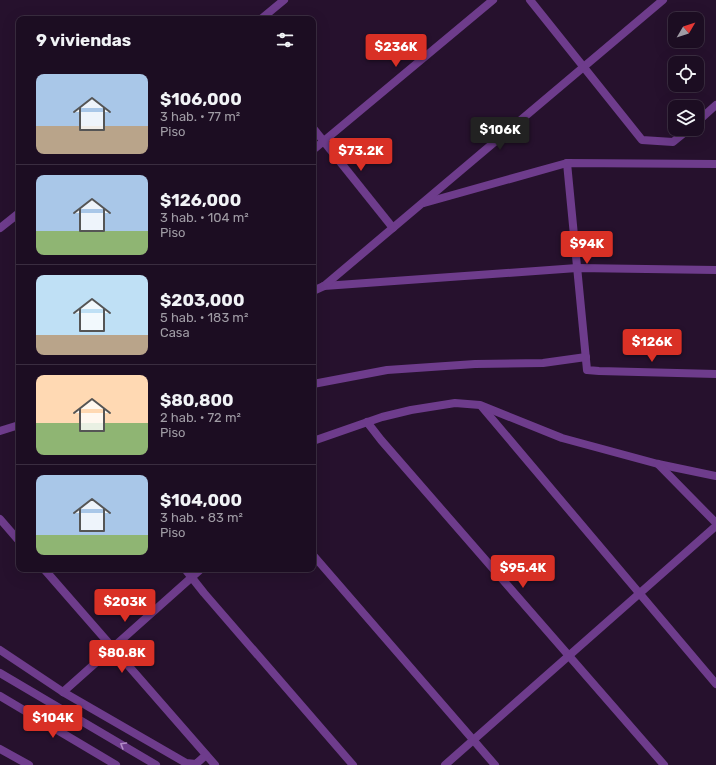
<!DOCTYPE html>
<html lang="es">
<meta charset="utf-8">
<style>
:root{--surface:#1c0d22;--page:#291b2f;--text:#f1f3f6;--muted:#a09ca5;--line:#3a2d40;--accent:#d93025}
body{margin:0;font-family:Rubik,sans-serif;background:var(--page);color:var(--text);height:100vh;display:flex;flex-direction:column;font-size:15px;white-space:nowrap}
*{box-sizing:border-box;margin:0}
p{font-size:13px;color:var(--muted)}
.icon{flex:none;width:22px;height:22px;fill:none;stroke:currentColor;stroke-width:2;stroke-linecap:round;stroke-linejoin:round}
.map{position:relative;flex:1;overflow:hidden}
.details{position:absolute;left:16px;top:16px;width:300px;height:556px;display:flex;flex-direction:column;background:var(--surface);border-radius:8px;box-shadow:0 4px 16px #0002,0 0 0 1px var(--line)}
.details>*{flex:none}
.needle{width:26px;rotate:51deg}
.controls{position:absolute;left:668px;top:12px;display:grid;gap:8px}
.controls a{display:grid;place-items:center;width:36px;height:36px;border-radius:8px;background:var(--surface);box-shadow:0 4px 16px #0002,0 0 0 1px var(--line);font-size:20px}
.price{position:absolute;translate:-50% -34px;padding:0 9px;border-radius:4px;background:var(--accent);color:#fff;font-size:13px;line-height:26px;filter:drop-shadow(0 1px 2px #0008)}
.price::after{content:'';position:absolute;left:50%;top:24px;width:12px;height:9px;margin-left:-6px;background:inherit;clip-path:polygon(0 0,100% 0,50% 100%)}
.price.on{background:#222;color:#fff}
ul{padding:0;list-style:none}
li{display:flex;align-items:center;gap:12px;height:100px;padding:0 20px}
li+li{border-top:1px solid var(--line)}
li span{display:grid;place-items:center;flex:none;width:112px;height:80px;border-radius:8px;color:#555}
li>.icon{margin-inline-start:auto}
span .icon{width:48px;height:48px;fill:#fffc;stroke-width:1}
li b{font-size:17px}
h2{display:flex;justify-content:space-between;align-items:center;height:48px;padding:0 20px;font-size:17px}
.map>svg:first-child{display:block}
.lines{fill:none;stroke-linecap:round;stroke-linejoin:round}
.street{stroke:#6e3c8c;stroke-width:8}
.oneway{stroke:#b28cc6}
</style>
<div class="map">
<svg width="716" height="765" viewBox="0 0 716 765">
<rect width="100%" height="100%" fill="#26112d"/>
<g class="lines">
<g class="street">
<path d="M 530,0 L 642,140 L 673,142 L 689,129"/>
<path d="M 261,19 L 284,0"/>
<path d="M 697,122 L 716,105"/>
<path d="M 313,128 L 393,228"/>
<path d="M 313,150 L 493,0"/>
<path d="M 567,163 L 587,370 L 599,371 L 716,374"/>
<path d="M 424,203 L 567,163 L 716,164"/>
<path d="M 0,228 L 19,213"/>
<path d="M 324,286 L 577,268 L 716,270"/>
<path d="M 313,291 L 324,286 L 663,0"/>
<path d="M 313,384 L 387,370 L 475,364 L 543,363 L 586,357"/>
<path d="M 482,407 L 716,684"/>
<path d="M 367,422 L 381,440 L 664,765"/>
<path d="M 0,431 L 19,425"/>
<path d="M 313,441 L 382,417 L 411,410 L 455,403 L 480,405 L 562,438 L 658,464 L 716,476"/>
<path d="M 658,464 L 716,523"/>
<path d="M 0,519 L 19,541"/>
<path d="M 313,555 L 495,765"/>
<path d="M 44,569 L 215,765"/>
<path d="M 185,569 L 204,593 L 353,765"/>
<path d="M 0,650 L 63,692 L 186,763 L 196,764 L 206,755"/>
<path d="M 0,673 L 156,765"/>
<path d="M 63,692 L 201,569"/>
<path d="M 0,696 L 116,765"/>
<path d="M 0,749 L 29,765"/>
<path d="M 445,765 L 716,526"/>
</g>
</g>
<defs><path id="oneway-chevron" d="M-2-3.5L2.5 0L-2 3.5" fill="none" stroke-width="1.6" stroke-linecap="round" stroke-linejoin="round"/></defs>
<use class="oneway" href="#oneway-chevron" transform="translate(123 745) rotate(-149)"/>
</svg>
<div class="controls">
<a><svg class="needle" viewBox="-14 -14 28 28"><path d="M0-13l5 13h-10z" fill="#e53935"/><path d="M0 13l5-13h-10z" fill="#a09ca5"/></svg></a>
<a><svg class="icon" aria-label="locate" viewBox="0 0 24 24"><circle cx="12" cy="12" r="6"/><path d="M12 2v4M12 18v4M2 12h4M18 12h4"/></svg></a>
<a><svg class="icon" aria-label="layers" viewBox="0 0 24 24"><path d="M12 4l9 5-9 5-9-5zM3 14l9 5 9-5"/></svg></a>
</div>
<b class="price" style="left:396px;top:68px">$236K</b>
<b class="price on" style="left:500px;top:151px">$106K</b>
<b class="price" style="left:361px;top:172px">$73.2K</b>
<b class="price" style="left:587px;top:265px">$94K</b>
<b class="price" style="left:652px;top:363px">$126K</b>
<b class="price" style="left:523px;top:589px">$95.4K</b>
<b class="price" style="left:125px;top:623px">$203K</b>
<b class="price" style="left:122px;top:674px">$80.8K</b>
<b class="price" style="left:53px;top:739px">$104K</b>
<section class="details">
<h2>9 viviendas<svg class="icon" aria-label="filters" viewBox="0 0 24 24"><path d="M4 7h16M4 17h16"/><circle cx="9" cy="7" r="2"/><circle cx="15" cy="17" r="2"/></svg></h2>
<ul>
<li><span style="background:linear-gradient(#a9c7e8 65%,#b9a48a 0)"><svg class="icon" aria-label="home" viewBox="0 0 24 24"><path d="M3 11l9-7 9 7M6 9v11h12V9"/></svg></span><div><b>$106,000</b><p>3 hab. · 77 m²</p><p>Piso</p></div></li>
<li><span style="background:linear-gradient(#a9c7e8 70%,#8fb573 0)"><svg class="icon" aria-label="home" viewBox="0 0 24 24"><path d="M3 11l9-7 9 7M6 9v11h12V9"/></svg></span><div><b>$126,000</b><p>3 hab. · 104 m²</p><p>Piso</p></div></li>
<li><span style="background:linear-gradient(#bfe0f5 75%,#b9a48a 0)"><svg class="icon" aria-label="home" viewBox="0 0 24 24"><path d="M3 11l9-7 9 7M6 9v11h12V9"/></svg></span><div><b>$203,000</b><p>5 hab. · 183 m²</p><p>Casa</p></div></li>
<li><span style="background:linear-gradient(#ffd9b3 60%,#8fb573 0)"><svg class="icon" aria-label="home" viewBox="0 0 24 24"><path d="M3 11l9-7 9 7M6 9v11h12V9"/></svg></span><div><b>$80,800</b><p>2 hab. · 72 m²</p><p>Piso</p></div></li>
<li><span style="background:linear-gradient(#a9c7e8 75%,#8fb573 0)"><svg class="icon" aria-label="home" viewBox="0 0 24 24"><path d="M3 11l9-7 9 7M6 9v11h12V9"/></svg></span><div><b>$104,000</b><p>3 hab. · 83 m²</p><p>Piso</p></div></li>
</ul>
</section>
</div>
